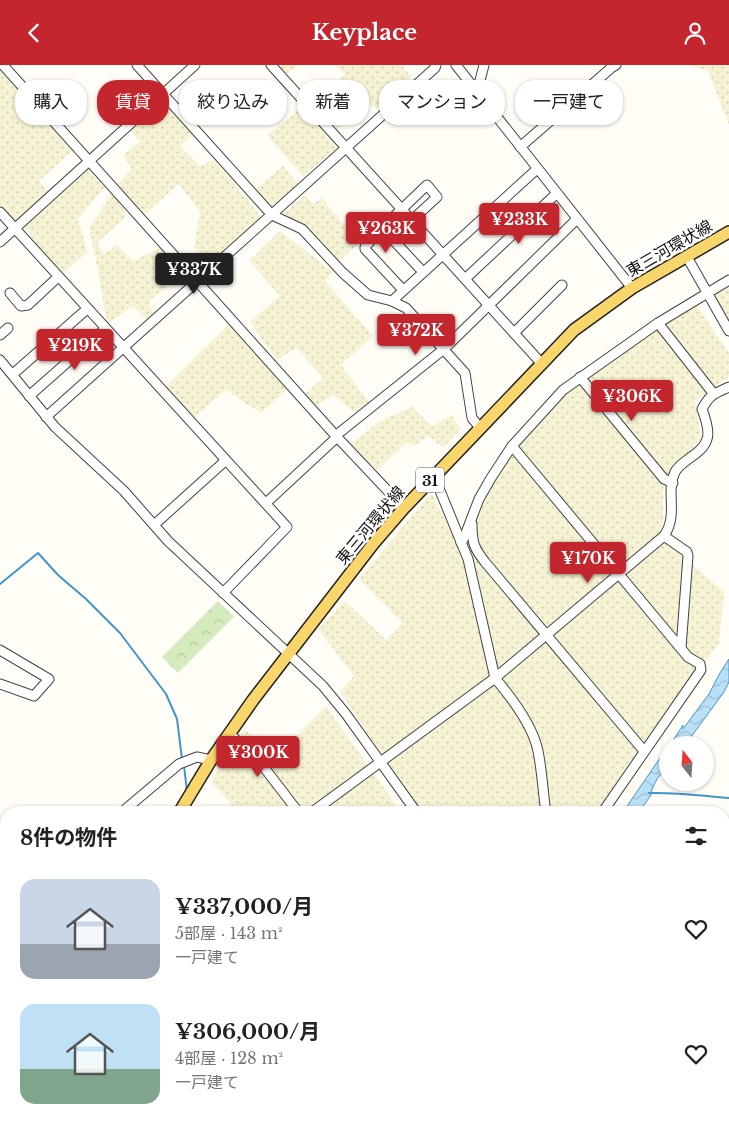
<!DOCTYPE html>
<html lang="ja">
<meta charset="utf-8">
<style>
:root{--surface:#fff;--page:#f2f2f2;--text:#222;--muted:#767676;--accent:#c4262e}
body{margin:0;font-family:"Libre Baskerville","Noto Sans JP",serif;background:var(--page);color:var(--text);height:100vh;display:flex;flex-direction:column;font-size:19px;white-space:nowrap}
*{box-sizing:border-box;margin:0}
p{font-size:16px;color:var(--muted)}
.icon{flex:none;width:28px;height:28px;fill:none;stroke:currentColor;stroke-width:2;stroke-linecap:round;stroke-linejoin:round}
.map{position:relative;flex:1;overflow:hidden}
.panel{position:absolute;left:0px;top:741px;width:730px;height:321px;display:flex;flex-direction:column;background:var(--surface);border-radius:20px 20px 0 0;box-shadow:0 1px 4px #0004}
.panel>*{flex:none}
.top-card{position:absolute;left:15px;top:15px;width:700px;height:45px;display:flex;gap:10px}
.needle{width:32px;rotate:343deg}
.tools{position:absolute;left:659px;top:671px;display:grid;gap:10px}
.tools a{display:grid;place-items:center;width:55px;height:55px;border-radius:50%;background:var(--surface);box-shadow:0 1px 4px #0004;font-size:25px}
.price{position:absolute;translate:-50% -42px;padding:0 11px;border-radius:5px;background:var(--accent);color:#fff;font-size:16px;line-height:32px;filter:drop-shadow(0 1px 2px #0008)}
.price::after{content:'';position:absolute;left:50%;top:30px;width:15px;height:11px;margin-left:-8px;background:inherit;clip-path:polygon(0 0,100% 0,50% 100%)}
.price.on{background:#222;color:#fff}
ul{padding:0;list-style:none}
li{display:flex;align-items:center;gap:15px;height:125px;padding:0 20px}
li span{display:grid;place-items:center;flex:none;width:140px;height:100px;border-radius:15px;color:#555}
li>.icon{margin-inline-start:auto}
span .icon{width:60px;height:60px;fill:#fffc;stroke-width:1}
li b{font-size:21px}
h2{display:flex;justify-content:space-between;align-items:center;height:60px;padding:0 20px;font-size:21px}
.pill{padding:0 18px;border-radius:20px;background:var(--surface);box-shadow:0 1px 4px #0004;font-size:18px;line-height:45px}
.pill.on{background:var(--accent);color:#fff}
header{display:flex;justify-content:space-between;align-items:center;height:65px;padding:0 20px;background:var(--accent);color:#fff;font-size:22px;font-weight:800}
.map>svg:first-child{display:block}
.farmland{fill:url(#farmland-dots)}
.park{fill:url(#park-crowns)}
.water{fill:url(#water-waves);stroke:#3f96cf}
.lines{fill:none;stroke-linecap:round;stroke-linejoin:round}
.stream{stroke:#3f96cf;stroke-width:2}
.minor-casing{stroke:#444;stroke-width:11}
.major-casing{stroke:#222;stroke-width:14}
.minor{stroke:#fff;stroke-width:9}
.major{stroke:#f9d66b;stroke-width:11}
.labels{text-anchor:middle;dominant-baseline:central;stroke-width:5;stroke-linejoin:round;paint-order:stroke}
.shield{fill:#fff;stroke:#585858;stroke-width:1}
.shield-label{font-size:15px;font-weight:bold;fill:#111}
.street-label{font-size:16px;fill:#111;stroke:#fff}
</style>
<header><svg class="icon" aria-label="back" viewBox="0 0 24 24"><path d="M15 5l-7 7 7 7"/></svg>Keyplace<svg class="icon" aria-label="person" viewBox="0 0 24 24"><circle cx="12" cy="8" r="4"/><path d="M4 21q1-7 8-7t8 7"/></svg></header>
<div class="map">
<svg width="729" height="1062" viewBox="0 0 729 1062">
<defs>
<pattern id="farmland-dots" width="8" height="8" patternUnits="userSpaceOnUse" patternTransform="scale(1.25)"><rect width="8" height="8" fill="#f6f3d4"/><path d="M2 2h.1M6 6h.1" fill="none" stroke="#d2cfb5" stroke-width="1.8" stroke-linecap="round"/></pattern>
<pattern id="park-crowns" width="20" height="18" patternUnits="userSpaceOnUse" patternTransform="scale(1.25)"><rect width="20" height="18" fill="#d5ebbd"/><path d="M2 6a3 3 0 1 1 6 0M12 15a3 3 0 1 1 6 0" fill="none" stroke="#b6c8a1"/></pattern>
<pattern id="water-waves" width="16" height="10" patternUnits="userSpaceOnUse" patternTransform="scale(1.25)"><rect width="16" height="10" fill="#b9e0f7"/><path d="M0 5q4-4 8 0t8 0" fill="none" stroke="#9ebfd3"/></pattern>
</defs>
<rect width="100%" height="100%" fill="#fffdf5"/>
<g class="farmland">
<path d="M 271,0 L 297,0 L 281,13 Z"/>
<path d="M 336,0 L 402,0 L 411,12 L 382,44 L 368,40 L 336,66 L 313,38 L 345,10 Z"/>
<path d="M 688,0 L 729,0 L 729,60 L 708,6 Z"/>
<path d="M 3,5 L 72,86 L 39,116 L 49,128 L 13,161 L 0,144 L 0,7 Z"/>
<path d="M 163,38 L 193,70 L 180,81 L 200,101 L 214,95 L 263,154 L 211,200 L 194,182 L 200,147 L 179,119 L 144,150 L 117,120 L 132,104 L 123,90 L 140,77 L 130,66 Z"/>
<path d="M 303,41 L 337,83 L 303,111 L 267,70 Z"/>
<path d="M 283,101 L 298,119 L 272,144 L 254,125 Z"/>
<path d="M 87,106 L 105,122 L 77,155 L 82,167 L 87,187 L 59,212 L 24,160 Z"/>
<path d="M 113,128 L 127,150 L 97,178 L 104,189 L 117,180 L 134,196 L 160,182 L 171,194 L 160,204 L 172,217 L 149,236 L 153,248 L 147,255 L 133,241 L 107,259 L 98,205 L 89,163 Z"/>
<path d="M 305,130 L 313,139 L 322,133 L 359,178 L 336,198 L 310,165 L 282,151 Z"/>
<path d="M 280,166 L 333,207 L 325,216 L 373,271 L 341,300 L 369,337 L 354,347 L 333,330 L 316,341 L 305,329 L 323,313 L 296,283 L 277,295 L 250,257 L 280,231 L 249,196 Z"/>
<path d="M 729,218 L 729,255 L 714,228 Z"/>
<path d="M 694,237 L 729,288 L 729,311 L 695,336 L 701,373 L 663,417 L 663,457 L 659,471 L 724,527 L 719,578 L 597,747 L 423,747 L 390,702 L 340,627 L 354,611 L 318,564 L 345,536 L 386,575 L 402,558 L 359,514 L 431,428 L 459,481 L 487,415 L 537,344 L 678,245 Z"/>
<path d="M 230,258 L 288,324 L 261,348 L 226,325 L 193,353 L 166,321 Z"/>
<path d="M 412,342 L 432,362 L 451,350 L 461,364 L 443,382 L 428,371 L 414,381 L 407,377 L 377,405 L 350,379 L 382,355 Z"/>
<path d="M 326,641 L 401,747 L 224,747 L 231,738 L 211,717 L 244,665 L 279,688 Z"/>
<path d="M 9,1056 L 183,1056 L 176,1062 L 14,1062 Z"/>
</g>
<path class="park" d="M 218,536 L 234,552 L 178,608 L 162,592 Z"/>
<g class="water">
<path d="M 729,594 L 729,617 L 724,627 L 685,680 L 670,680 L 683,660 L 683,664 L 709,629 L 720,608 Z"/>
<path d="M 667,683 L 667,702 L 657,714 L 652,724 L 651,730 L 639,747 L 623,747 Z"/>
<path d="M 229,1056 L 249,1056 L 242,1062 L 222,1062 Z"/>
</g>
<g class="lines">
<g class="stream">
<path d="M 0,519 L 38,488 L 58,510 L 86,534 L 120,568 L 166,629 L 177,654 L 182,694"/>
<path d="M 184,701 L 187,726"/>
<path d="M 649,728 C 676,727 703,731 729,733"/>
<path d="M 189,741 L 190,748"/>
</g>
<defs>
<g id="minor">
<path d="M 3,0 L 336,371 L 404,443"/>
<path d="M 137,0 L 272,150 L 302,164 L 343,208 L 368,230 L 392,236 L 406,243 L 465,308 L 472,353 L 480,363"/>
<path d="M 271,0 L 542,299"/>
<path d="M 456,0 L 632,223"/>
<path d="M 477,27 L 484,0"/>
<path d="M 520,82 L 611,3 L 616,0"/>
<path d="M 0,147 L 287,462 L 223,528"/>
<path d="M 382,163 L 423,207"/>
<path d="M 0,177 L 195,0"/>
<path d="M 687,192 L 729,266"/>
<path d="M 465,214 L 556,129"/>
<path d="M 403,225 L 365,184 L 365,182 L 382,163 L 427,120 L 437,132 L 412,155"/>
<path d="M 10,228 L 21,241 L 28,240 L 58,212"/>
<path d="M 392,236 L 537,104"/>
<path d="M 658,258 L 713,328"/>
<path d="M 514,268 L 562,220"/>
<path d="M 0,270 L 8,263"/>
<path d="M 0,295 L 55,362 L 124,426 L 168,476 L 323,621 L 346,649 L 417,748"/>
<path d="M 13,309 L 87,244"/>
<path d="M 580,312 L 664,414 L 673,418"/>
<path d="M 29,331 L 105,264"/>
<path d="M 46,352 L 435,3 L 436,0"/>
<path d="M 512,381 L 688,592 L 700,599 L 701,605 L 602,748"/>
<path d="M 434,411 L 468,494 L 495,613 C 511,632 533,661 538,686 C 542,706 543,727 546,748"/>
<path d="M 266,438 L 335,374 L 339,368 L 444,284 L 577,154"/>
<path d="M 472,459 C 472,478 474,483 485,497 L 644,686"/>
<path d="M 154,460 L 225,396"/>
<path d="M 664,471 L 687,487 L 688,491 L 681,583"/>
<path d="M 461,478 L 464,473 L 479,434 L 491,413 L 512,381 L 563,325 L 658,258 L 729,215"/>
<path d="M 0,585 L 49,614 L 34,631 L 0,619"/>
<path d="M 229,668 L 263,701 L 299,748"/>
<path d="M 121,748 L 179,699 L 197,692 L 211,695"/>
<path d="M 311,748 L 495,613 L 664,471 C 679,449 665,427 675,407 C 681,395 703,389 707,374 C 710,366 705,352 702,344 C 710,329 714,329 729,322"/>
<path d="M 0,834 L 6,830"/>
<path d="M 724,958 L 729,959"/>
<path d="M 0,970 L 6,966"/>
<path d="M 67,1056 L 71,1062"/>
<path d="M 186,1062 L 193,1056"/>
<path d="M 555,1062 L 555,1056"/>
<path d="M 655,1062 L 655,1056"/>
</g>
<g id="major">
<path d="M 179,748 L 211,695 L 253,635 L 373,479 L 404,443 L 574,265 L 632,223 L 729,167"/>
<path d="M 0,1035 L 6,1025"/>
</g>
</defs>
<use href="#minor" class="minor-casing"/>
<use href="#major" class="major-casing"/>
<use href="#minor" class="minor"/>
<use href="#major" class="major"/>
</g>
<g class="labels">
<rect class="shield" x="416" y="402.5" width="28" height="25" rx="4"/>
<g class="shield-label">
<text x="430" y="415">31</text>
</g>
<g class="street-label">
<text transform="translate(669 183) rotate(-30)">東三河環状線</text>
<text transform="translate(370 460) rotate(-50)">東三河環状線</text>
</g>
</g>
</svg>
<div class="tools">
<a><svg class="needle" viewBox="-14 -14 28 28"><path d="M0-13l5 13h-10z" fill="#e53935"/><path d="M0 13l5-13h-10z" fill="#767676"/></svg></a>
</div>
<b class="price" style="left:519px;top:180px">¥233K</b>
<b class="price" style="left:386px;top:189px">¥263K</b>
<b class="price on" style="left:194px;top:230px">¥337K</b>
<b class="price" style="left:416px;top:291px">¥372K</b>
<b class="price" style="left:75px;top:306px">¥219K</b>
<b class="price" style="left:632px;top:357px">¥306K</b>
<b class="price" style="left:588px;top:519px">¥170K</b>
<b class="price" style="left:258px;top:713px">¥300K</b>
<div class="top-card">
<a class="pill">購入</a>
<a class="pill on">賃貸</a>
<a class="pill">絞り込み</a>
<a class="pill">新着</a>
<a class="pill">マンション</a>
<a class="pill">一戸建て</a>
</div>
<section class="panel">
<h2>8件の物件<svg class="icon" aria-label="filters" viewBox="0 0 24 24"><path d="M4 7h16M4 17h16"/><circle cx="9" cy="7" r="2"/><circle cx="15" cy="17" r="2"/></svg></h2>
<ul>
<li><span style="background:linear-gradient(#c9d6e8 65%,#9aa5b1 0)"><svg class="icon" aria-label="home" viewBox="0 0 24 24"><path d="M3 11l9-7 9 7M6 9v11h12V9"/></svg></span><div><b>¥337,000/月</b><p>5部屋 · 143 m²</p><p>一戸建て</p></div><svg class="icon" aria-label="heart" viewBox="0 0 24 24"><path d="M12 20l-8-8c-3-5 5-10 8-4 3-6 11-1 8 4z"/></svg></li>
<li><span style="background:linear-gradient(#bfe0f5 65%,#7fa58c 0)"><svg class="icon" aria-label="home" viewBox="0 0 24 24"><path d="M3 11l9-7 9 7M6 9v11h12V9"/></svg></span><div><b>¥306,000/月</b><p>4部屋 · 128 m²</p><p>一戸建て</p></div><svg class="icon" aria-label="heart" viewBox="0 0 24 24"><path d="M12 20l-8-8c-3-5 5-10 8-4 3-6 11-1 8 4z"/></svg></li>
</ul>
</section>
</div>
